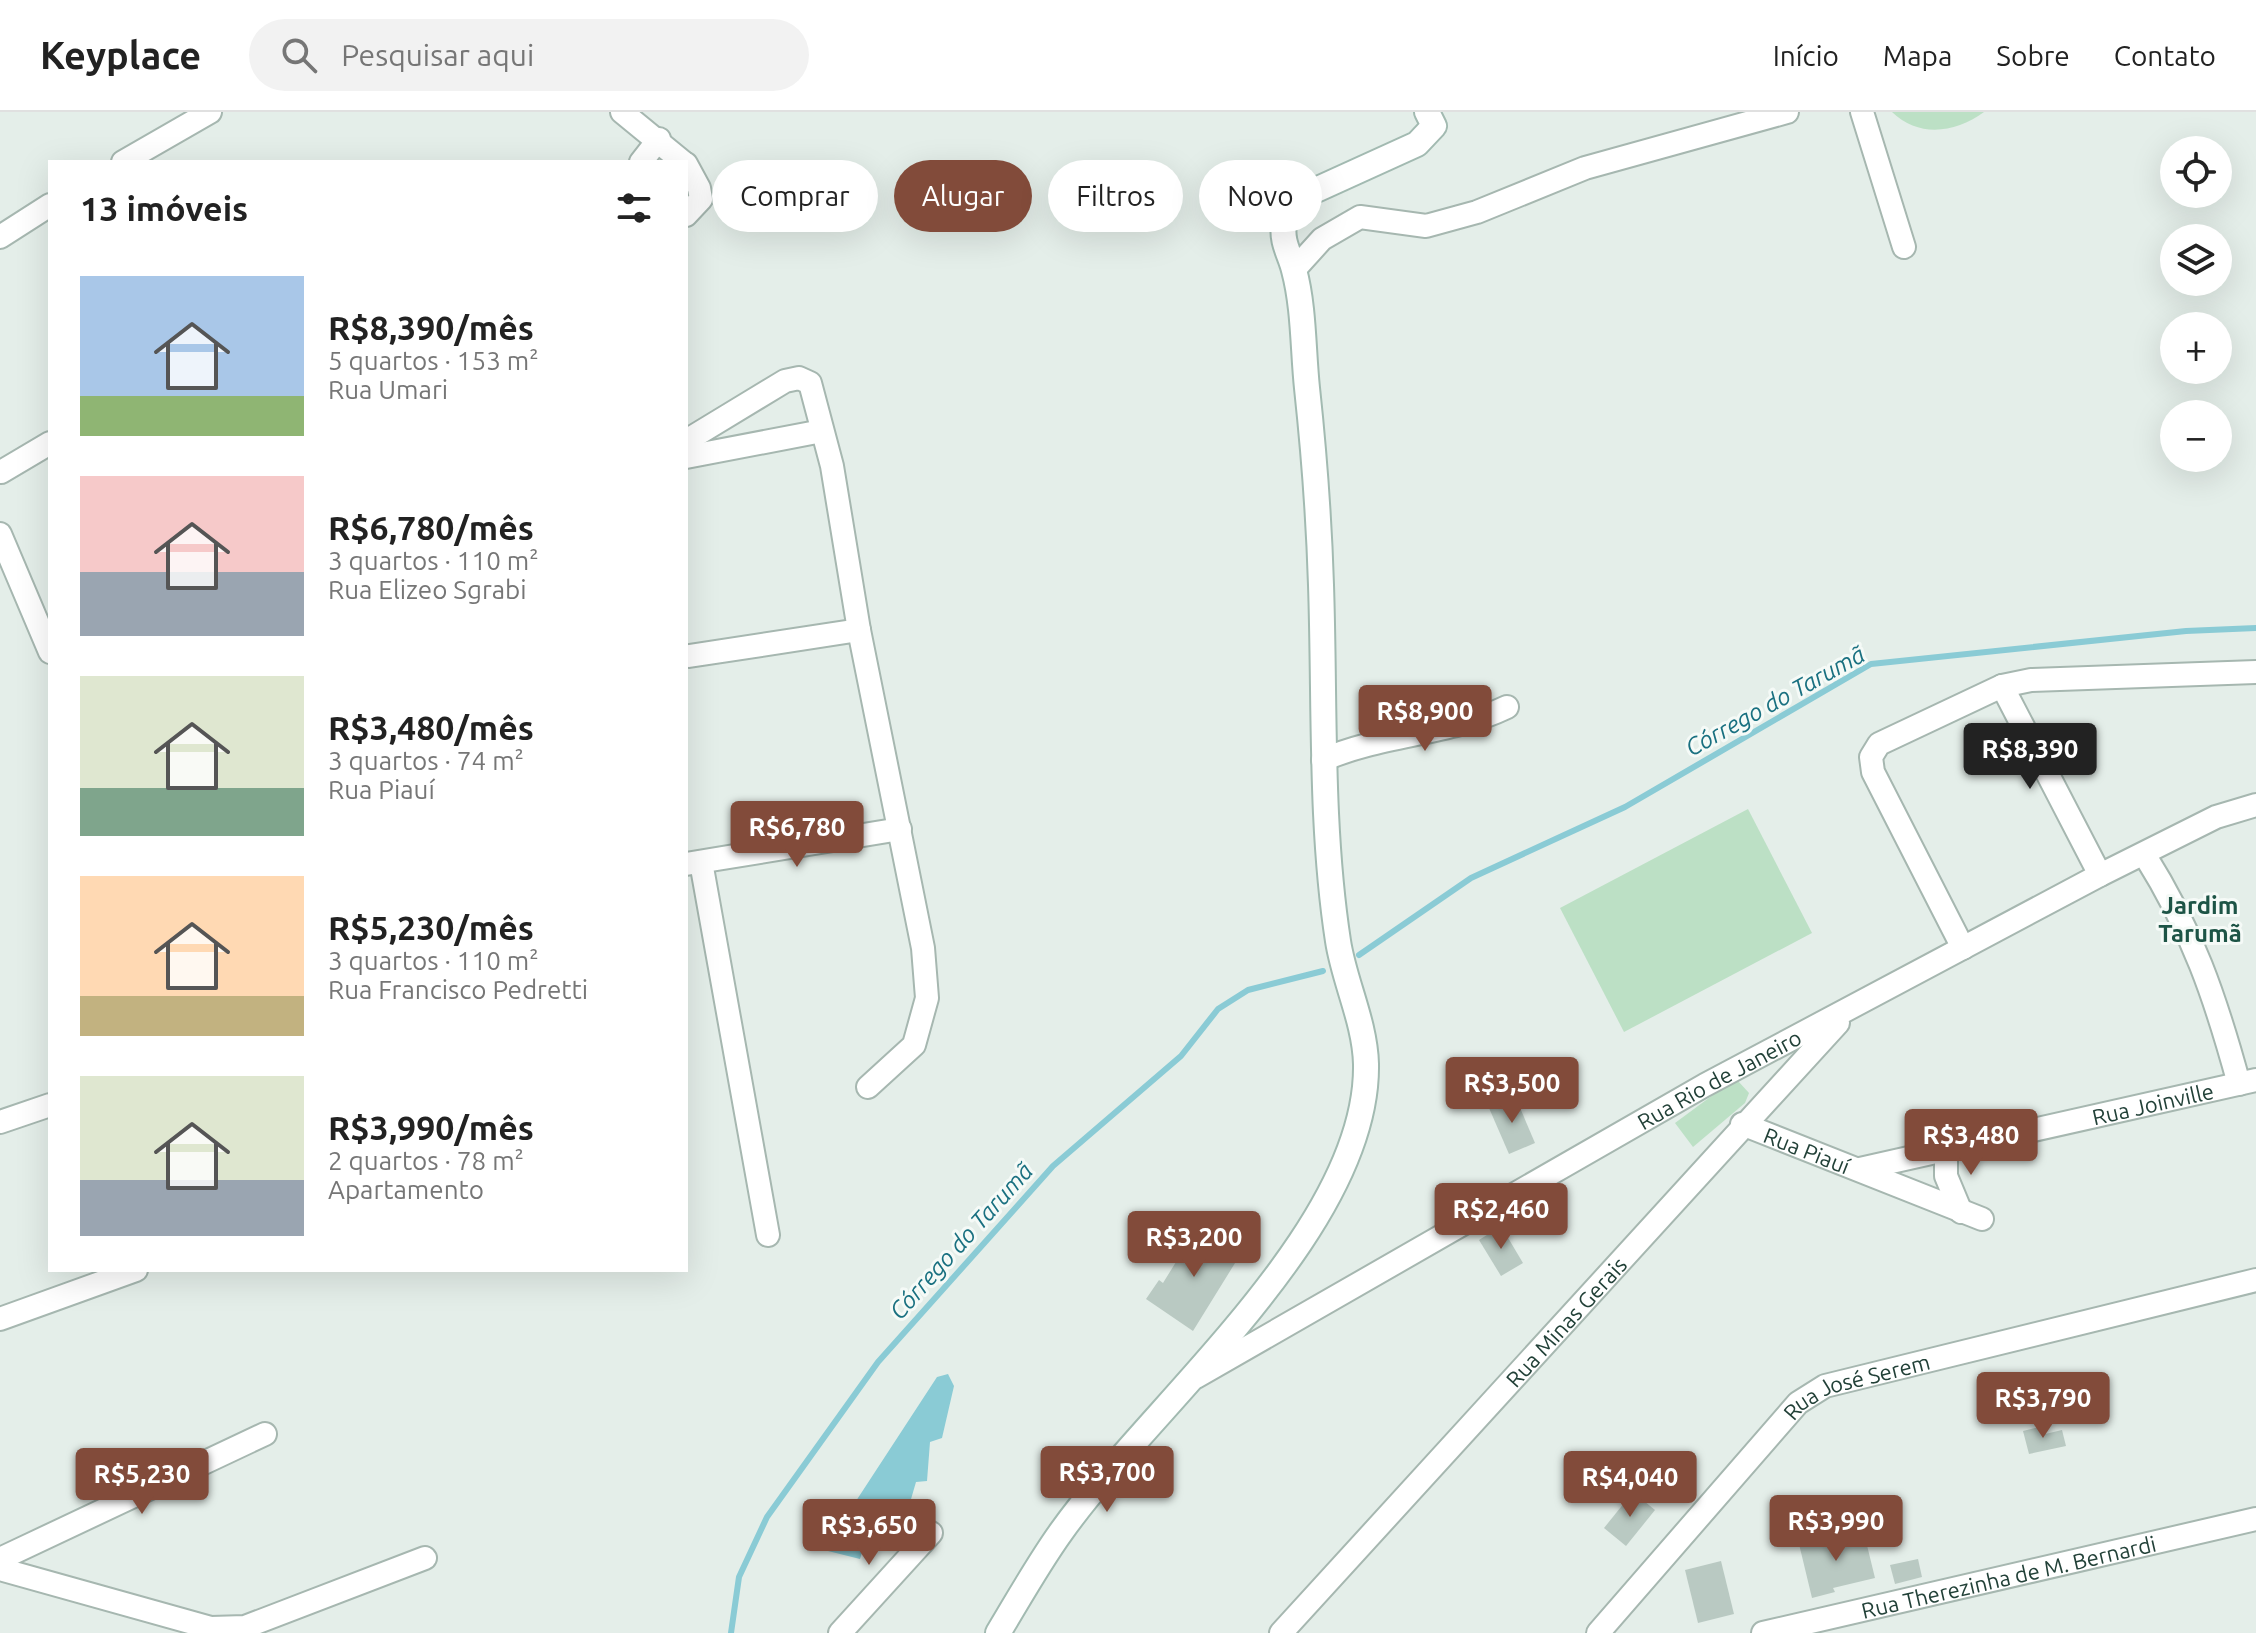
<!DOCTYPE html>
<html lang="pt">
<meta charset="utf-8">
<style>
:root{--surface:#fff;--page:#f2f2f2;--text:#222;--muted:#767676;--line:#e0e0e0;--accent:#824b3a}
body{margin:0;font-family:Ubuntu,sans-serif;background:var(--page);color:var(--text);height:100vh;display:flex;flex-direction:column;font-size:30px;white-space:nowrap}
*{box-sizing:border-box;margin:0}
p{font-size:26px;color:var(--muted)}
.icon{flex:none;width:44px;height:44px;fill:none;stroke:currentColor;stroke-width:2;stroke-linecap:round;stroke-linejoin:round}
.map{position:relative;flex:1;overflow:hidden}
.sheet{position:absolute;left:48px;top:48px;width:640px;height:1112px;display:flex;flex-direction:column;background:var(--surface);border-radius:0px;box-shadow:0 8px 32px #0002}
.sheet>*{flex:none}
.top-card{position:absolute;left:712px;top:48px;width:760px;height:72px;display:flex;gap:16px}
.fabs{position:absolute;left:2160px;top:24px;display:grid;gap:16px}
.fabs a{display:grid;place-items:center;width:72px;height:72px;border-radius:50%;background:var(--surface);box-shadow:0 8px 32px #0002;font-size:40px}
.price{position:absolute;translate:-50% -68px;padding:0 18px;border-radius:8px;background:var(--accent);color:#fff;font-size:26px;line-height:52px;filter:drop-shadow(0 2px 4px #0008)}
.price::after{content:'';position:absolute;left:50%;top:48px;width:24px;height:18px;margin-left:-12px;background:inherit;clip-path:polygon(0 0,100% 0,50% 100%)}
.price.on{background:#222;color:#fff}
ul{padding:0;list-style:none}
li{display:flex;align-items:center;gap:24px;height:200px;padding:0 32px}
li span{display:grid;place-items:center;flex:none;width:224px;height:160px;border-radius:0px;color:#555}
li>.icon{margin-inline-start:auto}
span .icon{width:96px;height:96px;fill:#fffc;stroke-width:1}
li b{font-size:34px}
h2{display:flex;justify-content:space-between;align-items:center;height:96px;padding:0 32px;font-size:34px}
.tag{padding:0 28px;border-radius:36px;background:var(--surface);box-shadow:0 8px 32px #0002;font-size:28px;line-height:72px}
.tag.on{background:var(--accent);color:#fff}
header{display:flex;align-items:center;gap:48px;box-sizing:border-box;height:112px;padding:0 40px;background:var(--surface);border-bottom:2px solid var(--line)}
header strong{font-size:38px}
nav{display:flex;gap:44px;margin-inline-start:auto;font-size:28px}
.search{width:560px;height:72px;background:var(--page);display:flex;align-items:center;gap:20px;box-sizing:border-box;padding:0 28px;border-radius:44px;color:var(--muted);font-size:30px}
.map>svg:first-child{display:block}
.green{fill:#bce0c5}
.water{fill:#8acbd5}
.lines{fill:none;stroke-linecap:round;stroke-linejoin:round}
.stream{stroke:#8acbd5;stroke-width:6}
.building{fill:#b9c9c2}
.street-casing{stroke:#a6b7b0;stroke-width:26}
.secondary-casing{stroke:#a2bab1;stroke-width:28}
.street{stroke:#fff;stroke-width:22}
.secondary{stroke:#fff;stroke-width:24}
.labels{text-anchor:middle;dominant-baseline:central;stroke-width:6;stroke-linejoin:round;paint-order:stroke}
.street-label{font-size:22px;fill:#224138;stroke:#f5faf7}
.water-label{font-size:24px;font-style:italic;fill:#197080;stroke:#f5faf7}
.neighbourhood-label{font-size:24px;font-weight:bold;fill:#1d5446;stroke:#f5faf7}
</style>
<header>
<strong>Keyplace</strong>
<div class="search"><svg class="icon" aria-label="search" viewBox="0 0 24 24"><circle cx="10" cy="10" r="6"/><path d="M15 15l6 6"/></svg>Pesquisar aqui</div>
<nav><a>Início</a><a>Mapa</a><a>Sobre</a><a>Contato</a></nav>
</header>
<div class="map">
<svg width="2256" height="1521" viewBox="0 0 2256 1521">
<rect width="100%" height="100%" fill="#e4eee9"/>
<g class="green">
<path d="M 1892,0 L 1984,0 C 1955,21 1919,26 1892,0 Z"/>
<path d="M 1748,697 L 1812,821 L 1624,920 L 1560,796 Z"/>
<path d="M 1738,969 L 1749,981 L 1745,991 L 1693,1035 L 1675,1011 L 1721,977 Z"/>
</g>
<path class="water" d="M 948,1262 L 954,1274 L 942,1326 L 930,1330 L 927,1369 L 916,1370 L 909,1394 L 867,1425 L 860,1447 L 824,1438 L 937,1265 Z"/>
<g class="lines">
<g class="stream">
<path d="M 1359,843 L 1471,766 L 1625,695 L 1871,552 L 2186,519 L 2256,516"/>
<path d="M 731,1521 L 739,1465 L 767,1405 L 878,1250 L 1053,1054 L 1181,944 L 1218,897 L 1248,878 L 1323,859"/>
</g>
</g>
<g class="building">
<path d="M 1515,984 L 1535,1031 L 1509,1042 L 1489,996 Z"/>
<path d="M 1501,1114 L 1523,1151 L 1501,1164 L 1479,1128 Z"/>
<path d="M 1197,1116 L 1240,1143 L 1193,1219 L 1146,1187 L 1159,1168 L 1163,1171 Z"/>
<path d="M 2039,1315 L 2041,1323 L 2062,1318 L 2066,1334 L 2029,1342 L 2023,1319 Z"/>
<path d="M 1633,1380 L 1655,1398 L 1626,1434 L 1604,1416 Z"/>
<path d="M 1864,1421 L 1875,1466 L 1833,1476 L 1835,1480 L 1812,1486 L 1799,1432 Z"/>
<path d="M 1918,1447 L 1922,1465 L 1895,1472 L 1890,1453 Z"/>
<path d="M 1721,1449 L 1734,1502 L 1698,1511 L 1685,1458 Z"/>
</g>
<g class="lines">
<defs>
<g id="street">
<path d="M 622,0 L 683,50"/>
<path d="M 1862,0 L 1904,135"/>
<path d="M 123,50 L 210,0"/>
<path d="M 641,50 L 659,27"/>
<path d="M 686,52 L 699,76 L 701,87 L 686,103"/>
<path d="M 0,125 L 50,93"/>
<path d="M 1294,158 L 1322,127 L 1360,105 L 1426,114 L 1477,100 L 1585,56 L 1787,0"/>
<path d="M 686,329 L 785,269 L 799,266 L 810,271 L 832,354 L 859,518 L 923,836 L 927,886 L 914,933 L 868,975"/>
<path d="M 686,345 L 822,319"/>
<path d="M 1,360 L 50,331"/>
<path d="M 0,422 L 50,540"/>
<path d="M 689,544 L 859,518"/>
<path d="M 2002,574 L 2100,763"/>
<path d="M 1323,648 C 1382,622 1449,623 1507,595"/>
<path d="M 2144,742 C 2193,820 2215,884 2239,972"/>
<path d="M 701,750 L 768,1123"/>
<path d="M 686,752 L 900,717"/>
<path d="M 1963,836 L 1873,660 L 1871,645 L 1879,632 L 2002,574 L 2031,568 L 2256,560"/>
<path d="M 0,1010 L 50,993"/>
<path id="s1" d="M 1742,1012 L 1982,1107"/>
<path d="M 1946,1040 L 1946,1064 L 1961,1100"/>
<path id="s2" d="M 1860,1057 L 2256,968"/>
<path d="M 0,1207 L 136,1158"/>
<path id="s3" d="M 1196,1265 L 1705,973 L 2100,763 L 2216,705 L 2256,693"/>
<path d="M 0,1447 L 265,1322"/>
<path d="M 0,1457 L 211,1516 L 245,1515 L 425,1446"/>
<path d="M 840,1521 L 931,1421"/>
<path id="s4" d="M 1281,1521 L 1838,911"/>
<path id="s5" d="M 1598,1521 L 1798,1291 L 1825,1274 L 2256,1168"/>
<path id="s6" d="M 1763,1521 L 2256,1407"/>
</g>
<path id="secondary" d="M 998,1521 C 1018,1488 1038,1452 1061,1420 C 1151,1293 1369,1116 1366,952 C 1365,910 1344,869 1338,829 C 1320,712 1325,591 1321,473 C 1319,408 1314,341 1307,276 C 1303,238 1304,195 1294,158 C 1290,142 1281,130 1284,112 C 1286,98 1296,90 1307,82 L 1417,32 L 1434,14 L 1427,0"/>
</defs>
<use href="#street" class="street-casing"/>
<use href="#secondary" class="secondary-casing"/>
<use href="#street" class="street"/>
<use href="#secondary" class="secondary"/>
</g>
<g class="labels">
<g class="street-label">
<text stroke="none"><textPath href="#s3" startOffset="602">Rua Rio de Janeiro</textPath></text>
<text stroke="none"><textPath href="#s2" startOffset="300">Rua Joinville</textPath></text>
<text stroke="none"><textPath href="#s1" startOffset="70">Rua Piauí</textPath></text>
<text stroke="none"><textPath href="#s4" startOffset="422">Rua Minas Gerais</textPath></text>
<text stroke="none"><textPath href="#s5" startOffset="366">Rua José Serem</textPath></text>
<text stroke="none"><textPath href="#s6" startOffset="252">Rua Therezinha de M. Bernardi</textPath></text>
</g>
<g class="water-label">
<text transform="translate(1775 589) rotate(-29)">Córrego do Tarumã</text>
<text transform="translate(961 1129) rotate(-48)">Córrego do Tarumã</text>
</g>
<g class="neighbourhood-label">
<text x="2200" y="793">Jardim<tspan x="2200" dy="28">Tarumã</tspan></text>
</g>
</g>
</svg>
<div class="fabs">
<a><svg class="icon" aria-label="locate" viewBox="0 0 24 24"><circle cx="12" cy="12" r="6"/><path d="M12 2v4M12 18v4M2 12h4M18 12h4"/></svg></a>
<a><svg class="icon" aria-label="layers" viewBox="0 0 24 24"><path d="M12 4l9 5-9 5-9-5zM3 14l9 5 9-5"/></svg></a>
<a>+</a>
<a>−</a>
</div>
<b class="price" style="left:1425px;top:641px">R$8,900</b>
<b class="price on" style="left:2030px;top:679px">R$8,390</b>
<b class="price" style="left:797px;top:757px">R$6,780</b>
<b class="price" style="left:1512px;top:1013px">R$3,500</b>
<b class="price" style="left:1971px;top:1065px">R$3,480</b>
<b class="price" style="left:1501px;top:1139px">R$2,460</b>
<b class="price" style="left:1194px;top:1167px">R$3,200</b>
<b class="price" style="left:2043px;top:1328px">R$3,790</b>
<b class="price" style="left:1107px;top:1402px">R$3,700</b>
<b class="price" style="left:142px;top:1404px">R$5,230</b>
<b class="price" style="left:1630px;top:1407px">R$4,040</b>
<b class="price" style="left:1836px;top:1451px">R$3,990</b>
<b class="price" style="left:869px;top:1455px">R$3,650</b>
<div class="top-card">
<a class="tag">Comprar</a>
<a class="tag on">Alugar</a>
<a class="tag">Filtros</a>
<a class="tag">Novo</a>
</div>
<section class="sheet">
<h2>13 imóveis<svg class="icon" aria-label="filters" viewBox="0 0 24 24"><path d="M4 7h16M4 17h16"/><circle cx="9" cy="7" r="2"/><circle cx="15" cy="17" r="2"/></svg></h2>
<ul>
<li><span style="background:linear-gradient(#a9c7e8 75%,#8fb573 0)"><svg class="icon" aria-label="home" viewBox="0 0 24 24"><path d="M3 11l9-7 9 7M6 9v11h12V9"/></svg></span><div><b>R$8,390/mês</b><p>5 quartos · 153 m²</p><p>Rua Umari</p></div></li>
<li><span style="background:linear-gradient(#f6c9c9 60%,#9aa5b1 0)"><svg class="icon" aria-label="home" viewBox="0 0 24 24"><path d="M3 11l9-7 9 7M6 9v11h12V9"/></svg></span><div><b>R$6,780/mês</b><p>3 quartos · 110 m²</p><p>Rua Elizeo Sgrabi</p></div></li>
<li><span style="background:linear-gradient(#dfe7d0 70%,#7fa58c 0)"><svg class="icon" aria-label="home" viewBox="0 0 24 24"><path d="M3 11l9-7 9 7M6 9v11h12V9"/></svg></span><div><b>R$3,480/mês</b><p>3 quartos · 74 m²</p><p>Rua Piauí</p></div></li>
<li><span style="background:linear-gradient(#ffd9b3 75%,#c2b280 0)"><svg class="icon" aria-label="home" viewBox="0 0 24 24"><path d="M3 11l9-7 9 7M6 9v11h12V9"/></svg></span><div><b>R$5,230/mês</b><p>3 quartos · 110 m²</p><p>Rua Francisco Pedretti</p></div></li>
<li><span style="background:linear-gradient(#dfe7d0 65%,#9aa5b1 0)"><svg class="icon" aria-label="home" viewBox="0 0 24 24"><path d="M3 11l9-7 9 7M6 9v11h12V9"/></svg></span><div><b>R$3,990/mês</b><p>2 quartos · 78 m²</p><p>Apartamento</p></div></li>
</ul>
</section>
</div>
